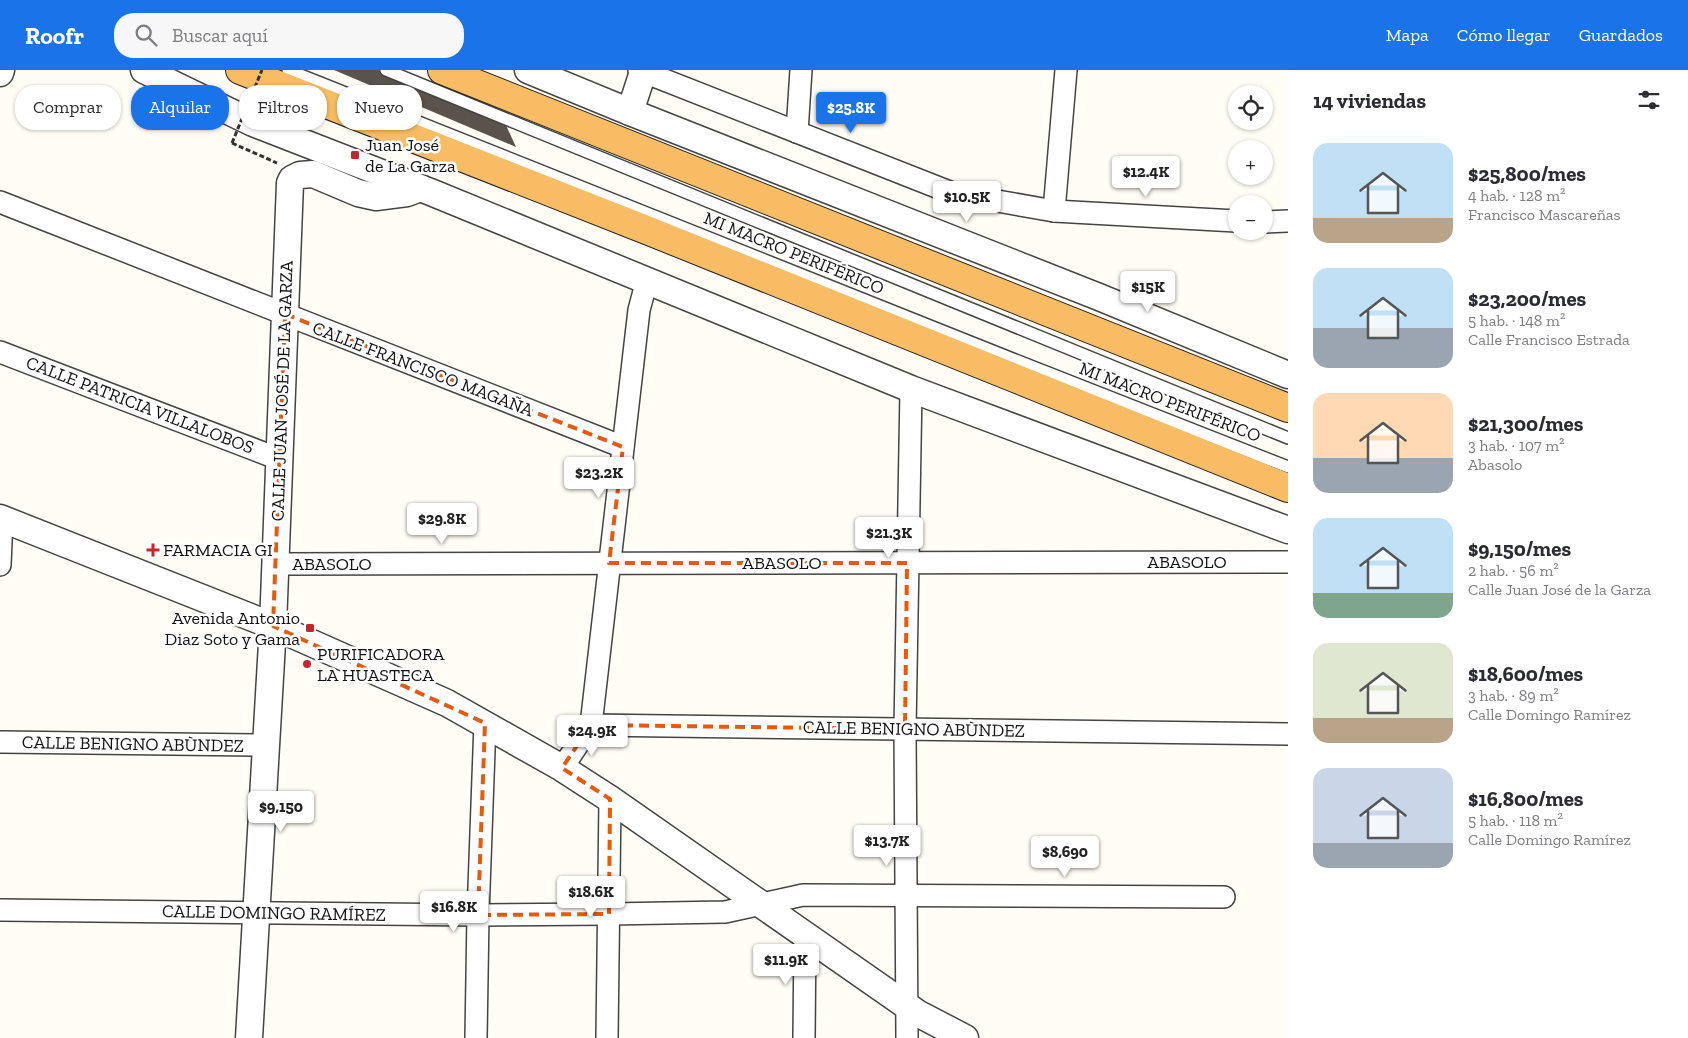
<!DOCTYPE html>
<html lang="es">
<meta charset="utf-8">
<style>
:root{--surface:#fff;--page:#f7f7f7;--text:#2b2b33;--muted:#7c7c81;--accent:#1a73e8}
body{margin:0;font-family:"Zilla Slab",serif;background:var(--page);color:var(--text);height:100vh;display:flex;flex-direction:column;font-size:19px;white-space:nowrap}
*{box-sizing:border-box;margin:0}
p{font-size:16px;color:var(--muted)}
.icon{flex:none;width:28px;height:28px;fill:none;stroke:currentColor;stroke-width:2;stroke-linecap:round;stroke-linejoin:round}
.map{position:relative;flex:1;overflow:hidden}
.details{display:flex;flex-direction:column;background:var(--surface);width:400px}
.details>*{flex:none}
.banner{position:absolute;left:15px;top:15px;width:475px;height:45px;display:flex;gap:10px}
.controls{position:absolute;left:1228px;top:15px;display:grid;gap:10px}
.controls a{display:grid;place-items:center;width:45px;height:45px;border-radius:50%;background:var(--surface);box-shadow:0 1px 4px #0004;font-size:25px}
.price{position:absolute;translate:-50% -42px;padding:0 11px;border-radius:5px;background:#fff;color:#222;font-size:16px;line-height:32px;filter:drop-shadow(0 1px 2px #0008)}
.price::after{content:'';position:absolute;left:50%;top:30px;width:15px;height:11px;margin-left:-8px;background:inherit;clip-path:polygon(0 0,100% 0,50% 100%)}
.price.selected{background:var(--accent);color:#fff}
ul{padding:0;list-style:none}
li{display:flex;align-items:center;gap:15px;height:125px;padding:0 25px}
li span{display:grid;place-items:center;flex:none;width:140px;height:100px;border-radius:15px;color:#555}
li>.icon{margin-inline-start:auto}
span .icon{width:60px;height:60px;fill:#fffc;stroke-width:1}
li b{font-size:21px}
h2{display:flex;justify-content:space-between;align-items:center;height:60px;padding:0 25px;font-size:21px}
.chip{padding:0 18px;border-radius:20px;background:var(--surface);box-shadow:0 1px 4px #0004;font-size:18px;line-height:45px}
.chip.selected{background:var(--accent);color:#fff}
header{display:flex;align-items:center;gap:30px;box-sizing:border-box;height:70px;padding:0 25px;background:var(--accent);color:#fff}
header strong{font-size:24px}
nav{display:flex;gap:28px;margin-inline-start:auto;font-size:18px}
.search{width:350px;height:45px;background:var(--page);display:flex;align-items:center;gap:12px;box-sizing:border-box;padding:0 18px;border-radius:20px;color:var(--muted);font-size:19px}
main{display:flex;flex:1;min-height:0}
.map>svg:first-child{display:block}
.building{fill:#5a524d}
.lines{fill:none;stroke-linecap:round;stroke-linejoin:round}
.service-casing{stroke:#444;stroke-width:14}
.minor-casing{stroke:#444;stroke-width:24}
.tertiary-casing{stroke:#444;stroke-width:29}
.trunk-casing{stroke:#222;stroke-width:30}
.path{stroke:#333;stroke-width:3;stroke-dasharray:5 2.5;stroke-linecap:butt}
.service{stroke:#fff;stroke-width:11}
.minor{stroke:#fff;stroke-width:21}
.tertiary{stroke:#fff;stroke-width:26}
.trunk{stroke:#f7bc64;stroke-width:28}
.path-bridge{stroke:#333;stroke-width:3;stroke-dasharray:5 2.5;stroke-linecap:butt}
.marked{fill:none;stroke:#e8590c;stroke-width:4;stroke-dasharray:10 6;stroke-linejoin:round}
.poi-dot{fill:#c4262e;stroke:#fff;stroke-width:2}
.labels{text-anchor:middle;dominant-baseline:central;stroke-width:5;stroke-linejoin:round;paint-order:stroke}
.poi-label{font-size:18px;fill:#111;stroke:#fff;text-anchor:start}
.street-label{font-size:18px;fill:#111;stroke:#fff}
</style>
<header>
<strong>Roofr</strong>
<div class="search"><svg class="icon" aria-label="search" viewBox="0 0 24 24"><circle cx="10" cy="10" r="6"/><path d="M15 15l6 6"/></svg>Buscar aquí</div>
<nav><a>Mapa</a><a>Cómo llegar</a><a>Guardados</a></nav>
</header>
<main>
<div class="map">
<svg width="1288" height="968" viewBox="0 0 1288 968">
<rect width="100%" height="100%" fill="#fffdf5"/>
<path class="building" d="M 334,0 L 378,0 L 505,53 L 516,77 Z"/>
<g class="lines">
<defs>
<g id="service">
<path d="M 288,0 L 1013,289 L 1288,397"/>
<path d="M 386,0 L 1288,368"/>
</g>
<g id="minor">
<path d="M 639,0 L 952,123 L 1054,141 L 1236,151"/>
<path d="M 797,62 L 801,0"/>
<path d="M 0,132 L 623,377"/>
<path d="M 1054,141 L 1066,0"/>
<path d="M 1264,152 L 1288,151"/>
<path d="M 0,282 L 279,389"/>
<path d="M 275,494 L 1288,492"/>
<path d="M 0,495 L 2,448"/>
<path d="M 591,655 L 1288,664"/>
<path d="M 0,672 L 266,675"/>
<path d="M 562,698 L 591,655 L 639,240 L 647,210"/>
<path d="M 0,840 L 478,845 L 609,844 L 725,842 L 803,825 L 1224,827"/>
<path d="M 476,968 L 478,845 L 485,653"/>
<path d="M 607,968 L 610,729"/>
<path d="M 804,968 L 805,865"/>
<path d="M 907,968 L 905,659 L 911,319"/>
</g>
<g id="tertiary">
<path d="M 144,0 L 253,53 L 433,123 L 911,319 L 1288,460"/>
<path d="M 528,0 L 630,42 L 1099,227 L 1288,305"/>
<path d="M 0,3 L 1,0"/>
<path d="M 630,42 L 643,2"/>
<path d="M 0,448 L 273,556 L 447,633 L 562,698 L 610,729 L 917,943 L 965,968"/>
<path d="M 249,968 L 273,556 L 290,113 L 292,109 L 300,105 L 313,104 L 358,123 L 376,127 L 407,123 L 420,118"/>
</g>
<g id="trunk">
<path d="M 240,0 L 649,161 L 1288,418"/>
<path d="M 442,0 L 1288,338"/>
</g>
</defs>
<use href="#service" class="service-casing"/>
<use href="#minor" class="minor-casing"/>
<use href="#tertiary" class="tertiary-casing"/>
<use href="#trunk" class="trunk-casing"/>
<path class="path" d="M 232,73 L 277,93"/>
<use href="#service" class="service"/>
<use href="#minor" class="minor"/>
<use href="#tertiary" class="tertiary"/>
<use href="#trunk" class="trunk"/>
<path class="path-bridge" d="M 232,73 L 262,0"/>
</g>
<path class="marked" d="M 285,244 L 623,377 L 609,493 L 907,493 L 905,659 L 591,655 L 562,698 L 610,729 L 609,844 L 478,845 L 485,653 L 273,556 Z"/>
<g class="poi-dot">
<rect x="350" y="80" width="10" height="10" rx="2.5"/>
<path d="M150.5 472.5h5v5h5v5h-5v5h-5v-5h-5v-5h5z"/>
<rect x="305" y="553" width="10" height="10" rx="2.5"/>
<circle cx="307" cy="594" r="5"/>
</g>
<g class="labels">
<g class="poi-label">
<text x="365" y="75">Juan José<tspan x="365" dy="21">de La Garza</tspan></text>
<text x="163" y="480">FARMACIA GI</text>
<text x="300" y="548" text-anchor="end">Avenida Antonio<tspan x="300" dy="21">Diaz Soto y Gama</tspan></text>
<text x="317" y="584">PURIFICADORA<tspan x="317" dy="21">LA HUASTECA</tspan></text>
</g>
<g class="street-label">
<text transform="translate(794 183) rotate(22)">MI MACRO PERIFÉRICO</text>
<text transform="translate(423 299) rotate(21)">CALLE FRANCISCO MAGAÑA</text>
<text transform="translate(282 321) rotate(-88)">CALLE JUAN JOSÉ DE LA GARZA</text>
<text transform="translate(1170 332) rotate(21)">MI MACRO PERIFÉRICO</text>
<text transform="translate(140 335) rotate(21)">CALLE PATRICIA VILLALOBOS</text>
<text x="1187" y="492">ABASOLO</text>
<text x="782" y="493">ABASOLO</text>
<text x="332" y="494">ABASOLO</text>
<text transform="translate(914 659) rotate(1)">CALLE BENIGNO ABÙNDEZ</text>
<text transform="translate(133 674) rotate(1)">CALLE BENIGNO ABÙNDEZ</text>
<text transform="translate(274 843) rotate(1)">CALLE DOMINGO RAMÍREZ</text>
</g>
</g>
</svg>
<div class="controls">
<a><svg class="icon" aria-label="locate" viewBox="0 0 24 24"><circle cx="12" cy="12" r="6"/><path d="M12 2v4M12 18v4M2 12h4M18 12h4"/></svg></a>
<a>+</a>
<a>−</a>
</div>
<b class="price selected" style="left:851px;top:64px">$25.8K</b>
<b class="price" style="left:1146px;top:128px">$12.4K</b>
<b class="price" style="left:967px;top:153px">$10.5K</b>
<b class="price" style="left:1148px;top:243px">$15K</b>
<b class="price" style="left:599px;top:429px">$23.2K</b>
<b class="price" style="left:442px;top:475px">$29.8K</b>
<b class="price" style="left:889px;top:489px">$21.3K</b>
<b class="price" style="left:592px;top:687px">$24.9K</b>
<b class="price" style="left:281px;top:763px">$9,150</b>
<b class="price" style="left:887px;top:797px">$13.7K</b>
<b class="price" style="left:1065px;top:808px">$8,690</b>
<b class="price" style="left:591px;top:848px">$18.6K</b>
<b class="price" style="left:454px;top:863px">$16.8K</b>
<b class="price" style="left:786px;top:916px">$11.9K</b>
<div class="banner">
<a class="chip">Comprar</a>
<a class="chip selected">Alquilar</a>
<a class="chip">Filtros</a>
<a class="chip">Nuevo</a>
</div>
</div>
<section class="details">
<h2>14 viviendas<svg class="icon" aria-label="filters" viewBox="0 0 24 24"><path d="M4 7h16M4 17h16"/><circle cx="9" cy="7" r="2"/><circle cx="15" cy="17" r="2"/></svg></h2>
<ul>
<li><span style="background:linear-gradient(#bfe0f5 75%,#b9a48a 0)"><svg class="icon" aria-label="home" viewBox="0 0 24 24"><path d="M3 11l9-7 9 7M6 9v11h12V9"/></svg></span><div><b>$25,800/mes</b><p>4 hab. · 128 m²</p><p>Francisco Mascareñas</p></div></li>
<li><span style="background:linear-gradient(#bfe0f5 60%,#9aa5b1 0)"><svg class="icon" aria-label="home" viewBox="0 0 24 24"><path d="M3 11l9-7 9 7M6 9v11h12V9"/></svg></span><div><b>$23,200/mes</b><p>5 hab. · 148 m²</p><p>Calle Francisco Estrada</p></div></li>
<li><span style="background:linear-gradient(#ffd9b3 65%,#9aa5b1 0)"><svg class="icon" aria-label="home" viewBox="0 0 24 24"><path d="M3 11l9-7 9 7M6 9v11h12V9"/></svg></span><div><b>$21,300/mes</b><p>3 hab. · 107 m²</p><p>Abasolo</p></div></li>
<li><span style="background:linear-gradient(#bfe0f5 75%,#7fa58c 0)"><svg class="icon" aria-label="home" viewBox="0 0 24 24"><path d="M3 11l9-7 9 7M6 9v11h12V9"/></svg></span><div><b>$9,150/mes</b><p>2 hab. · 56 m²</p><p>Calle Juan José de la Garza</p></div></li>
<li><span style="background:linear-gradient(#dfe7d0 75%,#b9a48a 0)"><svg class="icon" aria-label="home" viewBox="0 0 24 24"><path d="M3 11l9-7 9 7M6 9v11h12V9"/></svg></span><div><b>$18,600/mes</b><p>3 hab. · 89 m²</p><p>Calle Domingo Ramírez</p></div></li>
<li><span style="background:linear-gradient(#c9d6e8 75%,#9aa5b1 0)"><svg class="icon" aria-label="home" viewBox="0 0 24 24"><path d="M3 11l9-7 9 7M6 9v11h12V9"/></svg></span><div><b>$16,800/mes</b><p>5 hab. · 118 m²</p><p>Calle Domingo Ramírez</p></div></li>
</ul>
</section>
</main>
